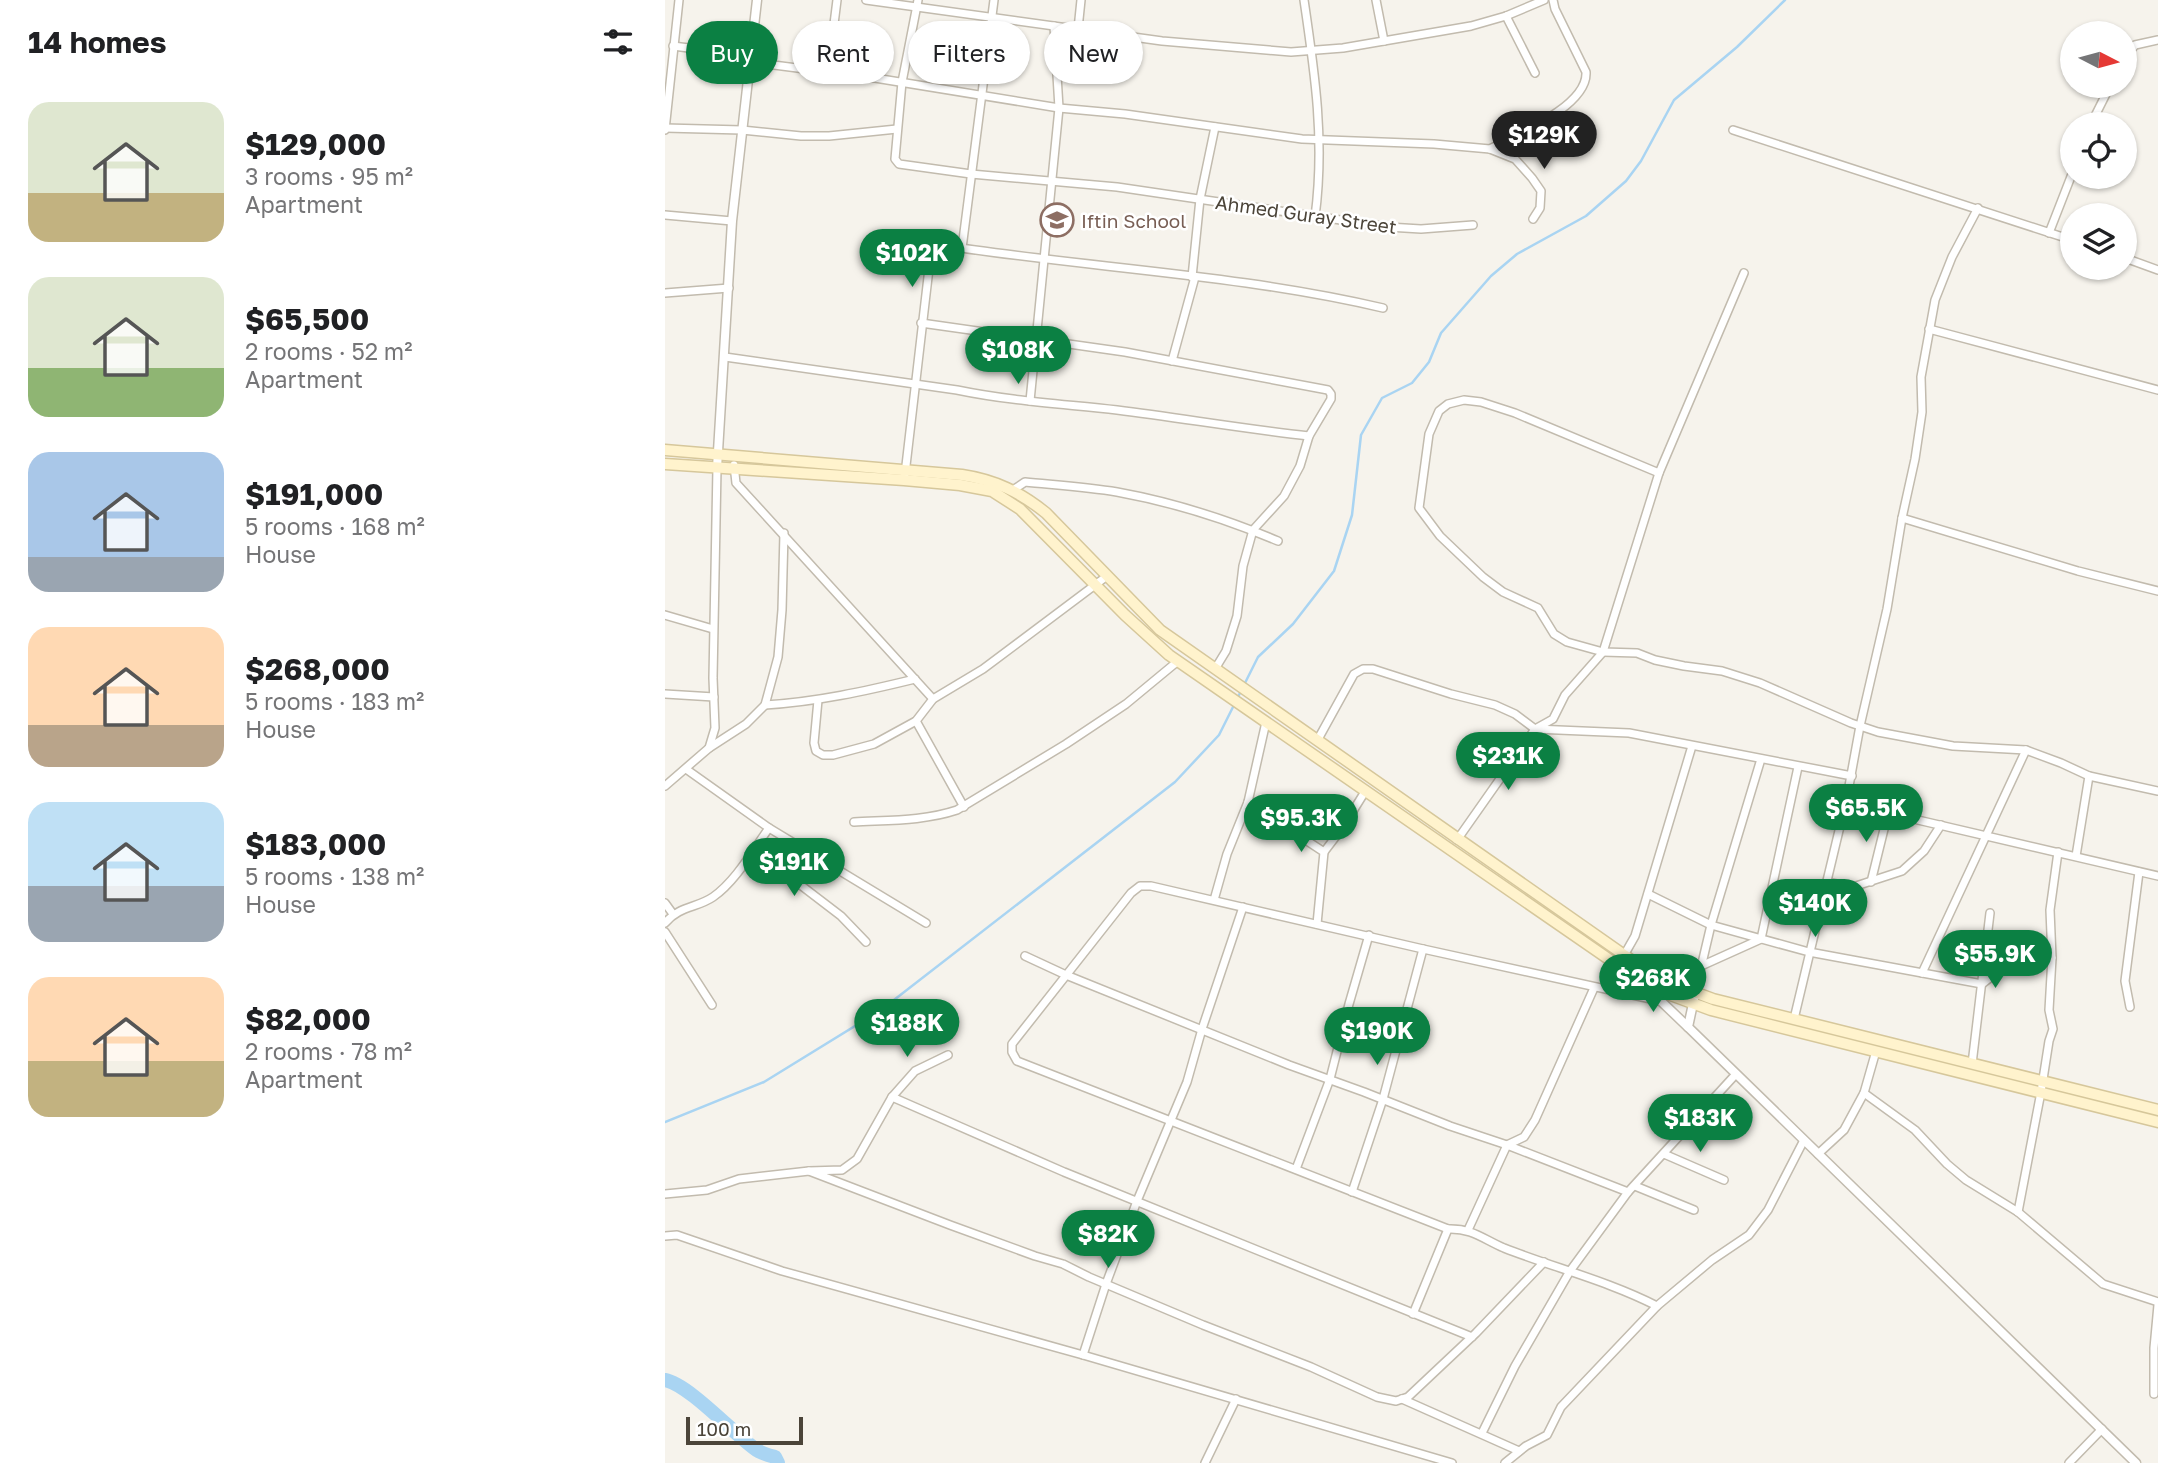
<!DOCTYPE html>
<meta charset="utf-8">
<style>
:root{--surface:#fff;--page:#f2f2f2;--text:#202124;--muted:#757577;--accent:#0b8043}
body{margin:0;font-family:"Golos Text",sans-serif;background:var(--page);color:var(--text);height:100vh;display:flex;flex-direction:column;font-size:26px;white-space:nowrap}
*{box-sizing:border-box;margin:0}
p{font-size:23px;color:var(--muted)}
.icon{flex:none;width:38px;height:38px;fill:none;stroke:currentColor;stroke-width:2;stroke-linecap:round;stroke-linejoin:round}
.map{position:relative;flex:1;overflow:hidden}
.drawer{display:flex;flex-direction:column;background:var(--surface);width:665px}
.drawer>*{flex:none}
.guide{position:absolute;left:21px;top:21px;width:665px;height:63px;display:flex;gap:14px}
.needle{width:46px;rotate:96deg}
.tools{position:absolute;left:1395px;top:21px;display:grid;gap:14px}
.tools a{display:grid;place-items:center;width:77px;height:77px;border-radius:50%;background:var(--surface);box-shadow:0 2px 5px #0004;font-size:35px}
.scale{position:absolute;left:21px;bottom:18px;width:117px;box-sizing:border-box;padding-left:7px;border:4px solid #4b4439;border-top:0;font-size:19px;line-height:24px;white-space:nowrap;color:#4b4439;-webkit-text-stroke:5px #fff;paint-order:stroke}
.price{position:absolute;translate:-50% -60px;padding:0 16px;border-radius:24px;background:var(--accent);color:#fff;font-size:23px;line-height:46px;filter:drop-shadow(0 2px 4px #0008)}
.price::after{content:'';position:absolute;left:50%;top:42px;width:21px;height:16px;margin-left:-10px;background:inherit;clip-path:polygon(0 0,100% 0,50% 100%)}
.price.on{background:#222;color:#fff}
ul{padding:0;list-style:none}
li{display:flex;align-items:center;gap:21px;height:175px;padding:0 28px}
li span{display:grid;place-items:center;flex:none;width:196px;height:140px;border-radius:21px;color:#555}
li>.icon{margin-inline-start:auto}
span .icon{width:84px;height:84px;fill:#fffc;stroke-width:1}
li b{font-size:30px}
h2{display:flex;justify-content:space-between;align-items:center;height:84px;padding:0 28px;font-size:30px}
.tag{padding:0 24px;border-radius:32px;background:var(--surface);box-shadow:0 2px 5px #0004;font-size:24px;line-height:63px}
.tag.on{background:var(--accent);color:#fff}
main{display:flex;flex:1;min-height:0}
.map>svg:first-child{display:block}
.lines{fill:none;stroke-linecap:round;stroke-linejoin:round}
.stream{stroke:#a9d4f2;stroke-width:2.5}
.river{stroke:#a9d4f2;stroke-width:14}
.minor-casing{stroke:#c2bbae;stroke-width:10}
.tertiary-casing{stroke:#c2bbae;stroke-width:11}
.secondary-casing{stroke:#d6c79b;stroke-width:13}
.minor{stroke:#fff;stroke-width:7}
.tertiary{stroke:#fff;stroke-width:8}
.secondary{stroke:#fff3cd;stroke-width:10}
.labels{text-anchor:middle;dominant-baseline:central;stroke-width:5;stroke-linejoin:round;paint-order:stroke}
.street-label{font-size:19px;fill:#4b4439;stroke:#fff}
.education-label{font-size:19px;fill:#785e54;stroke:#fff;text-anchor:start}
</style>
<main>
<section class="drawer">
<h2>14 homes<svg class="icon" aria-label="filters" viewBox="0 0 24 24"><path d="M4 7h16M4 17h16"/><circle cx="9" cy="7" r="2"/><circle cx="15" cy="17" r="2"/></svg></h2>
<ul>
<li><span style="background:linear-gradient(#dfe7d0 65%,#c2b280 0)"><svg class="icon" aria-label="home" viewBox="0 0 24 24"><path d="M3 11l9-7 9 7M6 9v11h12V9"/></svg></span><div><b>$129,000</b><p>3 rooms · 95 m²</p><p>Apartment</p></div></li>
<li><span style="background:linear-gradient(#dfe7d0 65%,#8fb573 0)"><svg class="icon" aria-label="home" viewBox="0 0 24 24"><path d="M3 11l9-7 9 7M6 9v11h12V9"/></svg></span><div><b>$65,500</b><p>2 rooms · 52 m²</p><p>Apartment</p></div></li>
<li><span style="background:linear-gradient(#a9c7e8 75%,#9aa5b1 0)"><svg class="icon" aria-label="home" viewBox="0 0 24 24"><path d="M3 11l9-7 9 7M6 9v11h12V9"/></svg></span><div><b>$191,000</b><p>5 rooms · 168 m²</p><p>House</p></div></li>
<li><span style="background:linear-gradient(#ffd9b3 70%,#b9a48a 0)"><svg class="icon" aria-label="home" viewBox="0 0 24 24"><path d="M3 11l9-7 9 7M6 9v11h12V9"/></svg></span><div><b>$268,000</b><p>5 rooms · 183 m²</p><p>House</p></div></li>
<li><span style="background:linear-gradient(#bfe0f5 60%,#9aa5b1 0)"><svg class="icon" aria-label="home" viewBox="0 0 24 24"><path d="M3 11l9-7 9 7M6 9v11h12V9"/></svg></span><div><b>$183,000</b><p>5 rooms · 138 m²</p><p>House</p></div></li>
<li><span style="background:linear-gradient(#ffd9b3 60%,#c2b280 0)"><svg class="icon" aria-label="home" viewBox="0 0 24 24"><path d="M3 11l9-7 9 7M6 9v11h12V9"/></svg></span><div><b>$82,000</b><p>2 rooms · 78 m²</p><p>Apartment</p></div></li>
</ul>
</section>
<div class="map">
<svg width="1493" height="1463" viewBox="0 0 1493 1463">
<rect width="100%" height="100%" fill="#f6f3ec"/>
<g class="lines">
<g class="stream">
<path d="M 572,699 L 593,657 L 628,624 L 669,571 L 687,515 L 696,435 L 717,398 L 747,383 L 764,362 L 776,333 L 826,276 L 852,254 L 921,216 L 961,181 L 976,161 L 1009,100 L 1072,47 L 1120,0"/>
<path d="M 0,1122 L 99,1082 L 216,1010 L 510,782 L 554,735 L 569,705"/>
</g>
<path class="river" d="M 0,1380 C 23,1384 68,1433 89,1448 C 95,1453 103,1455 110,1457 L 113,1463"/>
<defs>
<g id="minor">
<path d="M 201,0 L 497,41 L 626,52 L 678,48 L 806,26 L 841,16 L 879,0"/>
<path d="M 253,0 L 237,82 L 230,159 L 234,164 L 306,174 L 452,187 L 723,227 L 756,229 L 808,225"/>
<path d="M 639,0 C 650,74 660,142 650,217"/>
<path d="M 711,0 L 719,41"/>
<path d="M 841,16 L 870,73"/>
<path d="M 413,29 L 416,0"/>
<path d="M 8,46 L 86,56"/>
<path d="M 1460,58 L 1470,45 L 1493,40"/>
<path d="M 85,62 L 210,78 L 394,108 L 460,114 L 637,139 L 769,144 L 825,149 L 850,159 L 867,178 L 876,191 L 875,208 L 868,219"/>
<path d="M 163,72 L 172,0"/>
<path d="M 1426,124 L 1445,86"/>
<path d="M 0,128 L 77,130 L 136,136 L 164,136 L 232,129"/>
<path d="M 0,130 L 14,0"/>
<path d="M 1068,130 L 1407,240"/>
<path d="M 825,149 C 851,135 923,106 921,72 L 890,9 L 888,0"/>
<path d="M 0,215 L 67,221"/>
<path d="M 1384,233 L 1407,174"/>
<path d="M 297,248 L 329,0"/>
<path d="M 1460,258 L 1493,270"/>
<path d="M 527,277 L 535,199 L 550,127"/>
<path d="M 0,293 L 64,288"/>
<path d="M 256,323 L 460,352 L 663,390 L 666,394 L 666,399 L 644,436 L 635,466 L 619,496 L 588,530 L 578,566 L 572,616 L 561,651 L 550,669"/>
<path d="M 1264,329 L 1493,390"/>
<path d="M 60,357 L 292,390 C 345,401 399,404 452,410 C 516,418 580,429 644,436"/>
<path d="M 507,361 L 530,277"/>
<path d="M 365,401 L 394,108 L 389,26"/>
<path d="M 69,465 L 71,483 L 268,699"/>
<path d="M 994,473 L 850,413 L 816,402 L 799,400 L 783,404 L 774,411 L 764,434 L 754,508 L 775,536 L 818,577 L 838,592 L 873,608 L 889,634 L 902,642 L 938,652 L 972,653 L 990,660 L 1019,666 L 1057,671 L 1095,683 L 1186,723 L 1213,732 L 1288,746 L 1361,750 L 1396,763 L 1424,776 L 1493,791"/>
<path d="M 240,474 L 265,260 L 269,248 L 276,245 C 423,268 573,274 718,308"/>
<path d="M 348,490 L 360,482 C 390,485 422,487 452,492 C 507,502 561,519 613,541"/>
<path d="M 1237,518 L 1413,571 L 1493,591"/>
<path d="M 0,615 L 48,629"/>
<path d="M 0,694 L 49,697"/>
<path d="M 153,700 L 149,743 L 151,751 L 158,755 L 168,755 L 209,744 L 251,721 L 268,699 L 318,669 L 442,576"/>
<path d="M 100,705 C 151,702 201,691 250,679"/>
<path d="M 251,721 L 299,807"/>
<path d="M 652,741 L 689,674 L 698,669 L 708,669 L 786,694 L 830,705 L 850,714 L 870,729 L 964,733 L 1187,776"/>
<path d="M 44,748 L 81,724 L 100,705 L 113,657 L 117,610 L 119,533"/>
<path d="M 21,769 L 104,828 L 261,923"/>
<path d="M 0,786 L 44,748 L 50,728 L 48,678 L 52,468"/>
<path d="M 1182,797 C 1196,807 1206,812 1223,813 L 1493,876"/>
<path d="M 583,802 L 659,852 L 652,924"/>
<path d="M 189,822 C 224,820 259,821 292,810 L 401,744 L 461,704 L 513,661"/>
<path d="M 123,840 L 112,861 L 112,867 L 176,916 L 201,942"/>
<path d="M 792,840 L 870,729 L 888,719 L 900,695 L 938,652 L 994,473 L 1079,273"/>
<path d="M 659,852 L 678,827 L 701,790"/>
<path d="M 1411,856 L 1424,776"/>
<path d="M 1161,882 L 1188,887 L 1237,871 L 1259,851 L 1276,825"/>
<path d="M 1206,882 L 1223,813"/>
<path d="M 983,894 L 1046,925 L 1144,952 L 1317,984 L 1331,973 L 1349,965 L 1364,954 L 1370,953 L 1387,958"/>
<path d="M 549,900 L 562,854 L 583,802 L 601,722"/>
<path d="M 0,903 L 8,914"/>
<path d="M 0,923 C 14,906 32,908 48,897 C 71,881 88,850 104,828"/>
<path d="M 0,932 L 47,1005"/>
<path d="M 360,956 L 401,975 L 624,1065 L 699,1092 L 785,1126 L 842,1145 L 963,1192"/>
<path d="M 953,966 L 970,936 L 1027,746"/>
<path d="M 1036,966 L 1096,939 L 1133,767"/>
<path d="M 1257,973 L 1361,750"/>
<path d="M 1030,993 L 1046,925 L 1096,759"/>
<path d="M 1465,1007 L 1460,981 L 1474,872"/>
<path d="M 1129,1019 L 1182,797 L 1195,726 L 1222,609 L 1237,518 L 1250,459 L 1257,412 L 1256,377 L 1270,300 L 1287,257 L 1313,208"/>
<path d="M 1307,1064 L 1325,913"/>
<path d="M 1199,1093 L 1250,1130 L 1282,1164 L 1301,1180 L 1353,1212 L 1438,1284 L 1493,1302"/>
<path d="M 227,1097 L 399,1172 L 807,1337"/>
<path d="M 999,1154 L 1059,1180"/>
<path d="M 1153,1154 L 1179,1130 L 1199,1093 L 1211,1051"/>
<path d="M 631,1169 L 665,1079 L 684,1004 L 704,935"/>
<path d="M 144,1171 L 285,1225 L 370,1256 L 398,1264 L 424,1277 L 538,1325 L 646,1367 L 712,1397 L 731,1401 L 743,1397 L 811,1333 L 879,1262"/>
<path d="M 970,1186 L 1029,1210"/>
<path d="M 687,1192 L 718,1099 L 758,949"/>
<path d="M 0,1194 L 42,1190 L 74,1179 L 144,1171 L 177,1170 L 192,1159 L 227,1097 L 250,1071 L 283,1055"/>
<path d="M 1353,1212 L 1376,1092 L 1384,1041 L 1388,1029 L 1384,1010 L 1387,958 L 1385,910 L 1393,852"/>
<path d="M 803,1230 L 842,1145 L 859,1137 L 870,1120 L 929,988"/>
<path d="M 0,1236 L 12,1235 L 117,1271 L 418,1355 L 787,1463"/>
<path d="M 992,1306 L 1047,1260 L 1084,1235 L 1103,1210 L 1139,1140"/>
<path d="M 748,1314 L 783,1229"/>
<path d="M 418,1355 L 441,1284 L 472,1201 L 522,1082 L 537,1029 L 578,907"/>
<path d="M 1489,1394 L 1489,1348 L 1493,1305"/>
<path d="M 737,1399 L 854,1451"/>
<path d="M 817,1433 L 850,1366 L 905,1271 L 963,1192 L 1071,1074"/>
<path d="M 540,1463 L 571,1399"/>
<path d="M 840,1463 L 861,1446 L 882,1435 L 896,1407 L 992,1306 C 943,1281 890,1268 839,1248 C 818,1239 807,1228 783,1229 L 352,1061 L 347,1052 L 347,1044 L 466,893 L 475,886 L 486,886 L 758,949 L 995,1001"/>
<path d="M 1404,1463 L 1437,1429"/>
</g>
<g id="tertiary">
<path d="M 52,468 L 67,221 L 92,0"/>
<path d="M 978,984 L 1023,1027"/>
<path d="M 1029,999 L 1023,1027 L 1471,1463"/>
</g>
<g id="secondary">
<path d="M 0,450 L 297,475 C 330,480 355,492 381,513 L 495,630 L 982,971 L 1005,983 L 1048,999 L 1493,1110"/>
<path d="M 0,464 L 239,480 L 295,485 L 327,491 L 355,509 L 460,615 L 504,655 L 974,980 L 1000,993 L 1046,1010 L 1493,1122"/>
</g>
</defs>
<use href="#minor" class="minor-casing"/>
<use href="#tertiary" class="tertiary-casing"/>
<use href="#secondary" class="secondary-casing"/>
<use href="#minor" class="minor"/>
<use href="#tertiary" class="tertiary"/>
<use href="#secondary" class="secondary"/>
</g>
<defs>
<symbol id="school-ring" viewBox="-11 -11 22 22"><circle r="9.5" fill="#fff" stroke="#8d6e63" stroke-width="1.5"/><path d="M0-5L7-2L0 1L-7-2ZM-4 1L0 2.5L4 1V4Q0 6-4 4Z" fill="#8d6e63"/></symbol>
</defs>
<g fill-rule="evenodd">
<use href="#school-ring" x="373" y="201" width="38" height="38"/>
</g>
<g class="labels">
<g class="street-label">
<text transform="translate(641 214) rotate(8)">Ahmed Guray Street</text>
</g>
<g class="education-label">
<text x="416" y="220">Iftin School</text>
</g>
</g>
</svg>
<div class="tools">
<a><svg class="needle" viewBox="-14 -14 28 28"><path d="M0-13l5 13h-10z" fill="#e53935"/><path d="M0 13l5-13h-10z" fill="#757577"/></svg></a>
<a><svg class="icon" aria-label="locate" viewBox="0 0 24 24"><circle cx="12" cy="12" r="6"/><path d="M12 2v4M12 18v4M2 12h4M18 12h4"/></svg></a>
<a><svg class="icon" aria-label="layers" viewBox="0 0 24 24"><path d="M12 4l9 5-9 5-9-5zM3 14l9 5 9-5"/></svg></a>
</div>
<div class="scale">100 m</div>
<b class="price on" style="left:879px;top:171px">$129K</b>
<b class="price" style="left:247px;top:289px">$102K</b>
<b class="price" style="left:353px;top:386px">$108K</b>
<b class="price" style="left:843px;top:792px">$231K</b>
<b class="price" style="left:1201px;top:844px">$65.5K</b>
<b class="price" style="left:636px;top:854px">$95.3K</b>
<b class="price" style="left:129px;top:898px">$191K</b>
<b class="price" style="left:1150px;top:939px">$140K</b>
<b class="price" style="left:1330px;top:990px">$55.9K</b>
<b class="price" style="left:988px;top:1014px">$268K</b>
<b class="price" style="left:242px;top:1059px">$188K</b>
<b class="price" style="left:712px;top:1067px">$190K</b>
<b class="price" style="left:1035px;top:1154px">$183K</b>
<b class="price" style="left:443px;top:1270px">$82K</b>
<div class="guide">
<a class="tag on">Buy</a>
<a class="tag">Rent</a>
<a class="tag">Filters</a>
<a class="tag">New</a>
</div>
</div>
</main>
